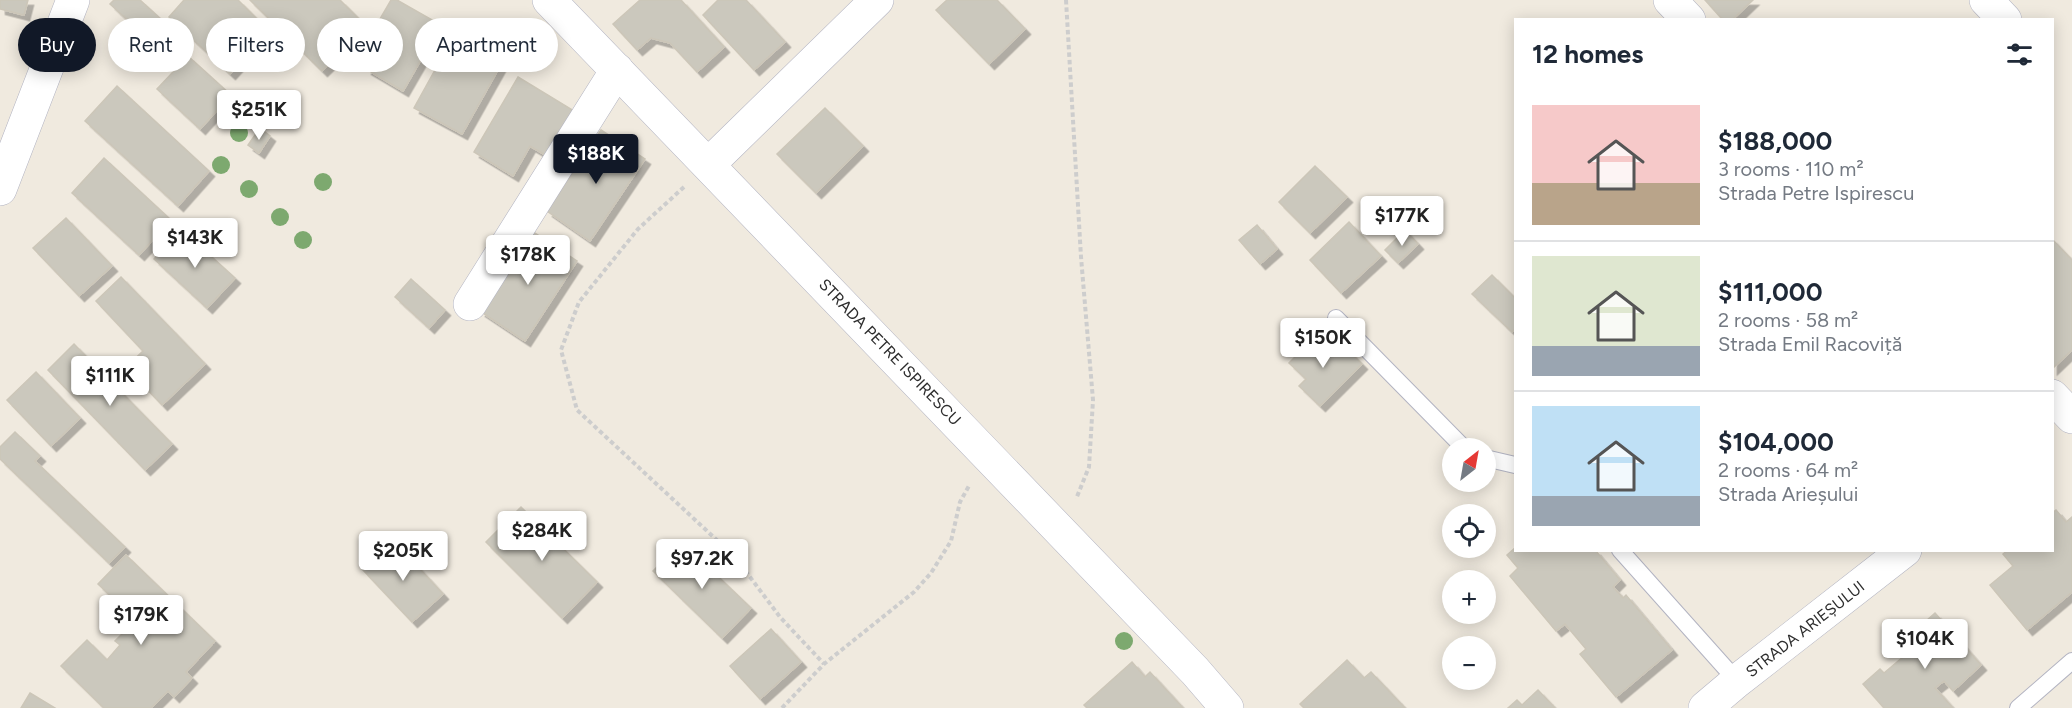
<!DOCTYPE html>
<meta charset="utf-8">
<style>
:root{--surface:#fff;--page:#f6f6f7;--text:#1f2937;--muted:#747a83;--line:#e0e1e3;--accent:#111827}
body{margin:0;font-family:Figtree,sans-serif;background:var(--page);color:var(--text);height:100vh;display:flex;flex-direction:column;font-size:22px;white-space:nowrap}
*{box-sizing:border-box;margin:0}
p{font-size:20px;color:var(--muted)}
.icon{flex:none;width:33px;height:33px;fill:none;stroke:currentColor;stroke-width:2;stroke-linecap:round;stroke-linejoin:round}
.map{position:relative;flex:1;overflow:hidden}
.sheet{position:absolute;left:1514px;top:18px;width:540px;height:534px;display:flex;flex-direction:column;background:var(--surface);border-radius:0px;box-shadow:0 3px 15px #0003}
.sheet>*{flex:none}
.top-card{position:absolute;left:18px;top:18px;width:570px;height:54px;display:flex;gap:12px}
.needle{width:39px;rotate:31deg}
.buttons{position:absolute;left:1442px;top:438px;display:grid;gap:12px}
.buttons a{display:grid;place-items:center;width:54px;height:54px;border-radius:50%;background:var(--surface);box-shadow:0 3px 15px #0003;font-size:30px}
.price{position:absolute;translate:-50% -51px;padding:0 14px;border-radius:6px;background:#fff;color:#222;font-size:20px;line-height:39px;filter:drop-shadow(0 2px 3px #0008)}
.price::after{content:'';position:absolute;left:50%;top:36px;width:18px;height:14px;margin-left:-9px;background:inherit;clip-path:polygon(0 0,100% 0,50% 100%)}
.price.on{background:var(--accent);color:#fff}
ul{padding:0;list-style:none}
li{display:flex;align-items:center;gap:18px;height:150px;padding:0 18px}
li+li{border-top:2px solid var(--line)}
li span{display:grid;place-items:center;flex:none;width:168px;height:120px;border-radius:0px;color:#555}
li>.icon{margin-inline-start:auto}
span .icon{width:72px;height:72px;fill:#fffc;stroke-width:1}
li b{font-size:26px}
h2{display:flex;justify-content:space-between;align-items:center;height:72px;padding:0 18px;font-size:26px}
.chip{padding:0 21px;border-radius:27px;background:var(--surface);box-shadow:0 3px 15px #0003;font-size:21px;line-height:54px}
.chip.on{background:var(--accent);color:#fff}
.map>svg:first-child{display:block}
.building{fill:#cbc8bd;stroke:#ccc6b8;stroke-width:1.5;filter:url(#shadow)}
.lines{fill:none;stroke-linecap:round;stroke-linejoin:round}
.lane-casing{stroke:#b3b4c2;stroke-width:18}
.street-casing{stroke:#b3b4c2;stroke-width:34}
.path{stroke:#cdcdcd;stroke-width:4;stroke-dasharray:4.5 3;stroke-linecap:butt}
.lane{stroke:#fff;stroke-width:16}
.street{stroke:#fff;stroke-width:33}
.tree{fill:#7da96f}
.labels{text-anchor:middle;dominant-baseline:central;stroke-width:6;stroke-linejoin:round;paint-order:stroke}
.street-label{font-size:16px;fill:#2d2d2d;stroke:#fff}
</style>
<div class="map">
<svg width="2072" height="708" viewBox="0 0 2072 708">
<defs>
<filter id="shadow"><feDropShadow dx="5.5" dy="5.5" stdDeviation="0" flood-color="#0004"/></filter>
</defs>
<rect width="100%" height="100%" fill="#f0eadf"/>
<g class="building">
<path d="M 0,0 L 28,0 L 24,15 L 0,9 Z"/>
<path d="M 114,0 L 140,0 L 174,31 L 158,48 L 110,4 Z"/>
<path d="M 184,0 L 238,0 L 269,31 L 230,74 L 169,17 Z"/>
<path d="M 250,0 L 340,0 L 367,27 L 322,71 Z"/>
<path d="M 391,0 L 397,0 L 441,25 L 403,91 L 366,69 L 377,50 L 366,43 Z"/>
<path d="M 640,0 L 681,0 L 724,47 L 697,72 L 670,43 L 651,38 L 637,50 L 613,24 Z"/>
<path d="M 718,0 L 746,0 L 785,42 L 754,70 L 703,15 Z"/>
<path d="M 947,0 L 997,0 L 1025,29 L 989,64 L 936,10 Z"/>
<path d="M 1705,0 L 1753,0 L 1732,20 L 1723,20 Z"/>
<path d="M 456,32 L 504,59 L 462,134 L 414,108 Z"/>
<path d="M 188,56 L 231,95 L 200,129 L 157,89 Z"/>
<path d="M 518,77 L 574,111 L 547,156 L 530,146 L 513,176 L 474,152 Z"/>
<path d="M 117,86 L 209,171 L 178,206 L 85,121 Z"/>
<path d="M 825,108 L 863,146 L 816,193 L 777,154 Z"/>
<path d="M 260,128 L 270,136 L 259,153 L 248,145 Z"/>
<path d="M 601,130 L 645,159 L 590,241 L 547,211 Z"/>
<path d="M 104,158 L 171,220 L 139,255 L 72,193 Z"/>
<path d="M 1315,166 L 1347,197 L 1310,233 L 1279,202 Z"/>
<path d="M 66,218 L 112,266 L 79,296 L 33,248 Z"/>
<path d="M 1349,222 L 1381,256 L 1341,293 L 1310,260 Z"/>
<path d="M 1257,225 L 1277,249 L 1260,264 L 1239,240 Z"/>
<path d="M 182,230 L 235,278 L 207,308 L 154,259 Z"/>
<path d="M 1405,230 L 1418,244 L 1398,263 L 1385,250 Z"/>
<path d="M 532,231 L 577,261 L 525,341 L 480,311 Z"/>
<path d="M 2052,239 L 2072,260 L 2072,350 L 2052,369 Z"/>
<path d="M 1492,275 L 1515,298 L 1515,329 L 1512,332 L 1472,294 Z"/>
<path d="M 121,277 L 205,364 L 162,405 L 126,367 L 143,351 L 96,301 Z"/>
<path d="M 411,279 L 445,310 L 429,328 L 395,297 Z"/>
<path d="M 1319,333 L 1342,357 L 1348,350 L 1362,364 L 1320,406 L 1299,386 L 1306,379 L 1289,363 Z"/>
<path d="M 74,344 L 172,444 L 145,470 L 48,370 Z"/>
<path d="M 36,372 L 80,418 L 51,446 L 7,400 Z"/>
<path d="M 15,432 L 40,456 L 35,461 L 125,547 L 109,563 L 0,459 L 0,447 Z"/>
<path d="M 521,507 L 597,582 L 562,618 L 486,542 Z"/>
<path d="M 2056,510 L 2066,522 L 2072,517 L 2072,592 L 2027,630 L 1990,585 L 2013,566 L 2003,554 L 2008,550 L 2052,550 L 2052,513 Z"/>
<path d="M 394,541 L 443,594 L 412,622 L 363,570 Z"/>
<path d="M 682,542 L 751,608 L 722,638 L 653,571 Z"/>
<path d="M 1515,548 L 1515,550 L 1595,550 L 1620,580 L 1613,587 L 1623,598 L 1626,595 L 1672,650 L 1616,697 L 1580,654 L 1586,649 L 1565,624 L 1556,631 L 1510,576 L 1518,568 L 1507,555 Z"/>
<path d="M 126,555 L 215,641 L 186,672 L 192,678 L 174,697 L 168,691 L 151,708 L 104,708 L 61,666 L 87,640 L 107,660 L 120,645 L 115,641 L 130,626 L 135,631 L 141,625 L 98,584 Z"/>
<path d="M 1935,613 L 1981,665 L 1953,691 L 1944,681 L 1935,688 L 1953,708 L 1884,708 L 1863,684 L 1880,669 L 1884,673 L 1917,645 L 1909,636 Z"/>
<path d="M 771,629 L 801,662 L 760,699 L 730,666 Z"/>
<path d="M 1347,660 L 1364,678 L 1371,672 L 1405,708 L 1304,708 L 1300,704 Z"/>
<path d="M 1132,662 L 1145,677 L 1150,672 L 1183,708 L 1087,708 L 1084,705 Z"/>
<path d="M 1538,690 L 1555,708 L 1508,708 L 1517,700 L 1522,705 Z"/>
<path d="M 30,693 L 55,708 L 21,708 Z"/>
</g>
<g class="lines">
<defs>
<g id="lane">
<path d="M 1336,318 L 1464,448"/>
<path d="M 1485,458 L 1515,465"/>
<path d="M 1620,550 L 1737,681"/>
<path d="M 2018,708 L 2072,661"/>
</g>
<g id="street">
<path d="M 549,0 L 1195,671 L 1227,708"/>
<path d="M 1670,0 L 1689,20"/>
<path d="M 1986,0 L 2005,20"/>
<path d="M 709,164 L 877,0"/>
<path d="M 0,189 L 73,0"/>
<path d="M 470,304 L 617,70"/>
<path d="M 2052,396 L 2072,417"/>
<path d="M 1705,708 L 1737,681 L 1905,550"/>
</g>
</defs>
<use href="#lane" class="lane-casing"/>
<use href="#street" class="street-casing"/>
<g class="path">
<path d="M 1066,0 L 1081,257 L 1093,400 L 1089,467 L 1076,499"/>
<path d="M 684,187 L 638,229 L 579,302 L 561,350 L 577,410 L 735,557 L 780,617 L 824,664"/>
<path d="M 782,708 L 824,664 L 914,592 L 931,573 L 951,541 L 960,502 L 970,484"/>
</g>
<use href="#lane" class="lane"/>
<use href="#street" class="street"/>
</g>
<g class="tree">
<circle cx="239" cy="133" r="9"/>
<circle cx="221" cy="165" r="9"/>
<circle cx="323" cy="182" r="9"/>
<circle cx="249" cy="189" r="9"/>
<circle cx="280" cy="217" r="9"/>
<circle cx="303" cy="240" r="9"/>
<circle cx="1124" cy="641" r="9"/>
</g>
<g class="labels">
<g class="street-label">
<text transform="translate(890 352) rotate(46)">STRADA PETRE ISPIRESCU</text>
<text transform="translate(1805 629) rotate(-38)">STRADA ARIEȘULUI</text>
</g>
</g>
</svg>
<div class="buttons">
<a><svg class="needle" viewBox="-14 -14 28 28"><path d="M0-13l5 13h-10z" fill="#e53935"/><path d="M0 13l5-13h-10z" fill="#747a83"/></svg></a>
<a><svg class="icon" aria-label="locate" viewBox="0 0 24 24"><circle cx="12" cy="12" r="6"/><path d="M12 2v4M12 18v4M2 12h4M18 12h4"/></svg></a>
<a>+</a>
<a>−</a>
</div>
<b class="price" style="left:259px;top:141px">$251K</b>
<b class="price on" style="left:596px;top:185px">$188K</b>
<b class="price" style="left:1402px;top:247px">$177K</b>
<b class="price" style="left:195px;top:269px">$143K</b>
<b class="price" style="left:528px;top:286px">$178K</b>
<b class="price" style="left:1323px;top:369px">$150K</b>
<b class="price" style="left:110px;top:407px">$111K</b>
<b class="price" style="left:542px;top:562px">$284K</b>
<b class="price" style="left:403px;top:582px">$205K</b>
<b class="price" style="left:702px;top:590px">$97.2K</b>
<b class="price" style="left:141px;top:646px">$179K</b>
<b class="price" style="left:1925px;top:670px">$104K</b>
<div class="top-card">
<a class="chip on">Buy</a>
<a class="chip">Rent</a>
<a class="chip">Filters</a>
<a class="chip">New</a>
<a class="chip">Apartment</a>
</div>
<section class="sheet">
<h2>12 homes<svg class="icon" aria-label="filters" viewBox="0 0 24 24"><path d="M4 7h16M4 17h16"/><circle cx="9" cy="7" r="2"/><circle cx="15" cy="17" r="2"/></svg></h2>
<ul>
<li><span style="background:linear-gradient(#f6c9c9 65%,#b9a48a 0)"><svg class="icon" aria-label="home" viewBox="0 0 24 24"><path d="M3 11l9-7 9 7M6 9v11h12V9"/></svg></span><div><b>$188,000</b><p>3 rooms · 110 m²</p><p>Strada Petre Ispirescu</p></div></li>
<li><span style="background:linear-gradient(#dfe7d0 75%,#9aa5b1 0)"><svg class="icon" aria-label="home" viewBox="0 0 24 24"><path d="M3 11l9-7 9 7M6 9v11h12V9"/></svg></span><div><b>$111,000</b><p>2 rooms · 58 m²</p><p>Strada Emil Racoviță</p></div></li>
<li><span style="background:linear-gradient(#bfe0f5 75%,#9aa5b1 0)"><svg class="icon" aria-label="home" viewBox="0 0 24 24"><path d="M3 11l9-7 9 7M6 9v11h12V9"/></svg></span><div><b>$104,000</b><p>2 rooms · 64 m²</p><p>Strada Arieșului</p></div></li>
</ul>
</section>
</div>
